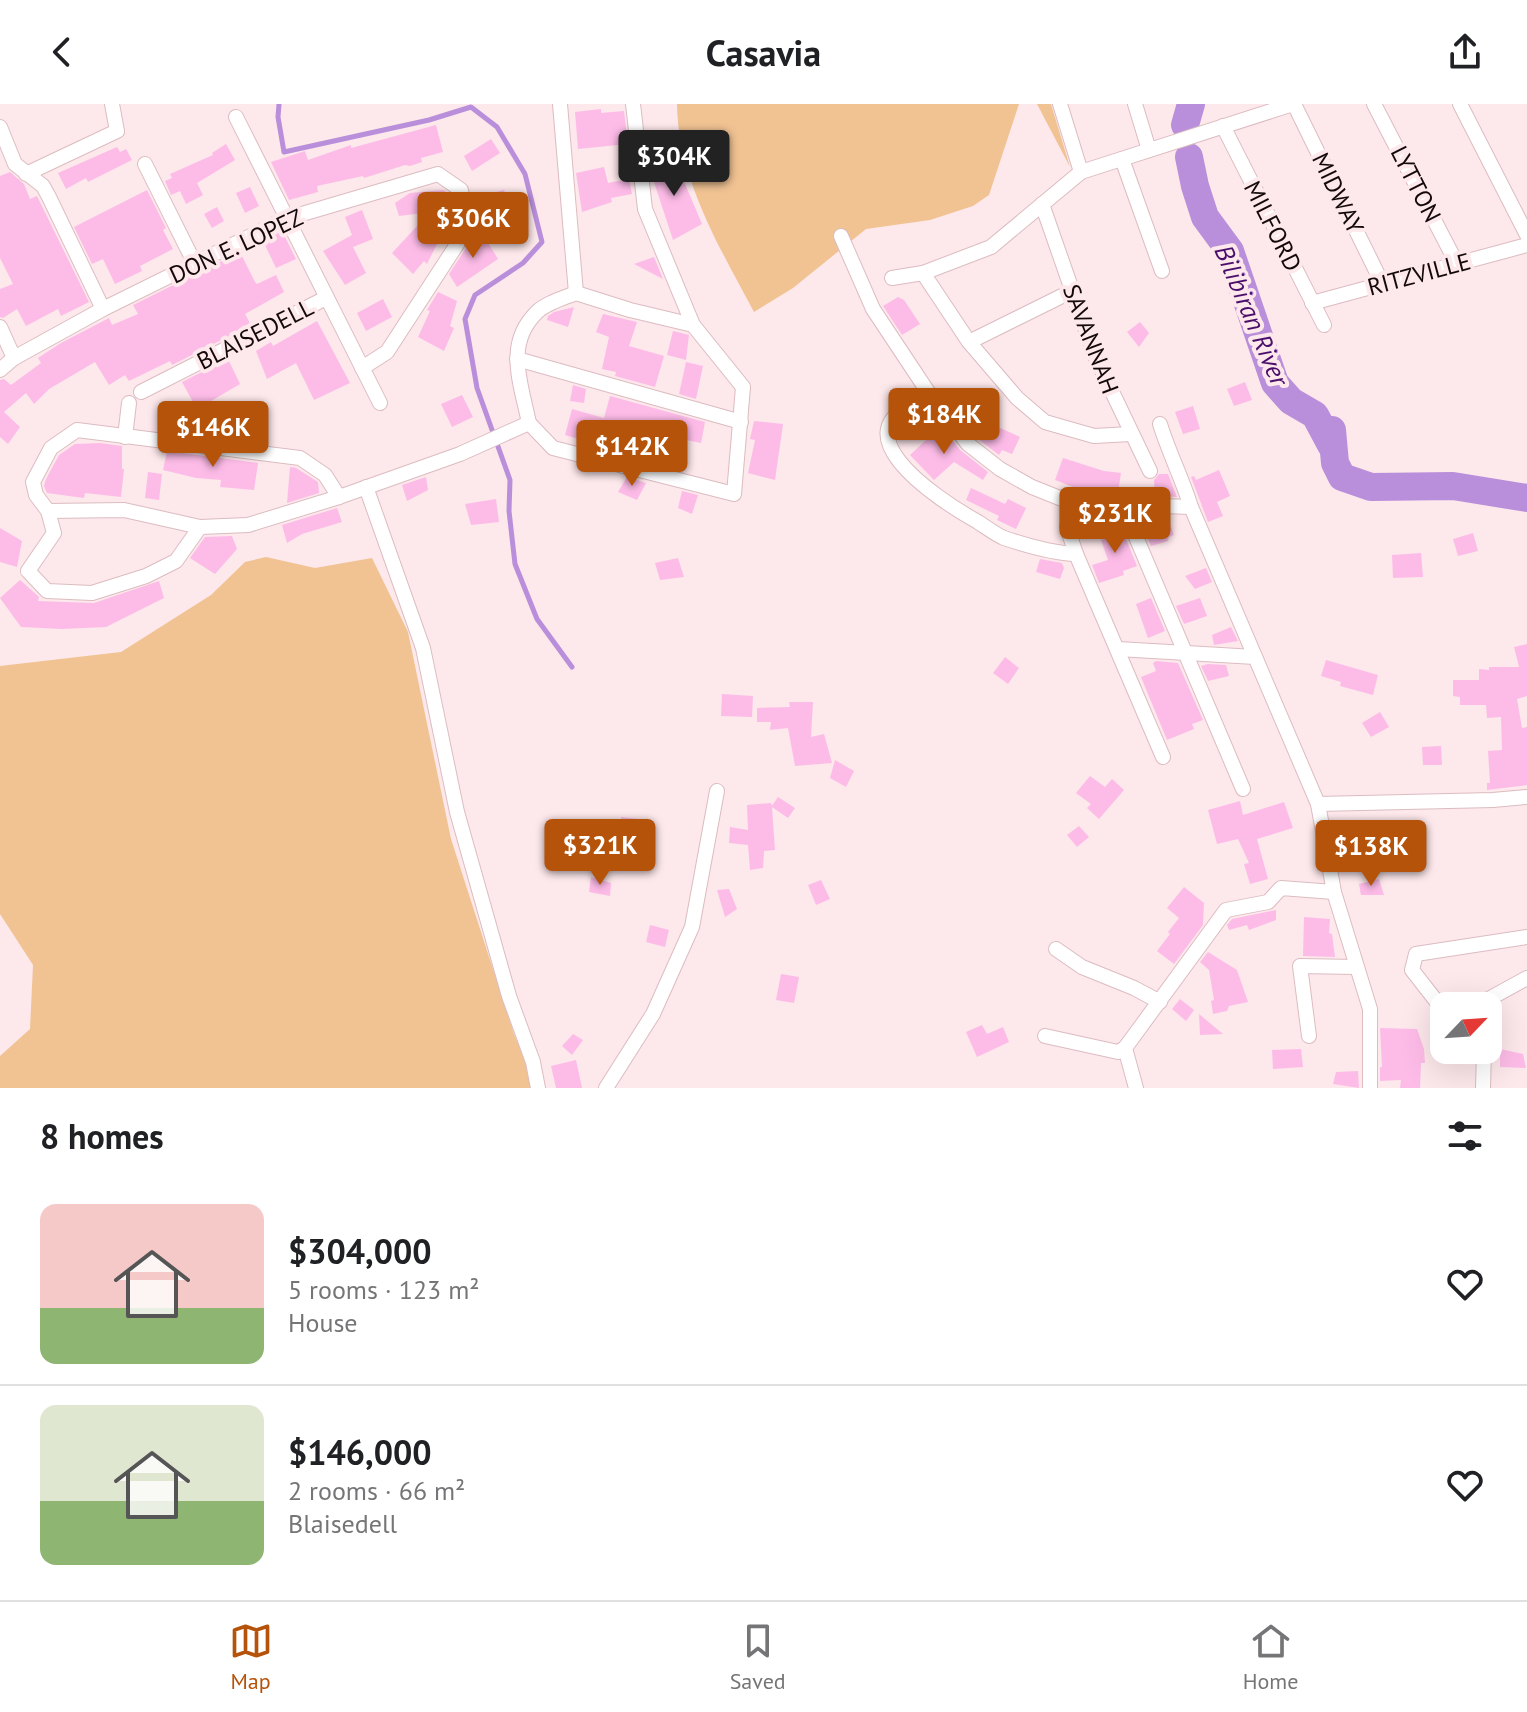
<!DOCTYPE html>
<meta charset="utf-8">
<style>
:root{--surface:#fff;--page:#f6f6f6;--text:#202124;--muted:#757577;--line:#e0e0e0;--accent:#b45309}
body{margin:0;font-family:"PT Sans",sans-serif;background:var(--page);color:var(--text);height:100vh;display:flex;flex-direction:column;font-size:30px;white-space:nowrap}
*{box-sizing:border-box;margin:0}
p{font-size:26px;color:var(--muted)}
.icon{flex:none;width:44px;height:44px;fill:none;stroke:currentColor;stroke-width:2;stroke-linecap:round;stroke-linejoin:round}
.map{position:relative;height:984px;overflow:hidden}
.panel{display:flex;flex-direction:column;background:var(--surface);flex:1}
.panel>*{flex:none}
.needle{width:52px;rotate:65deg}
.controls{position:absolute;left:1430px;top:888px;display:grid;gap:16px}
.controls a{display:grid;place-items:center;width:72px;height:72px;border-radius:16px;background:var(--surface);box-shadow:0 8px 32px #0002;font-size:40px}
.price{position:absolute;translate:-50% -68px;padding:0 18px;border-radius:8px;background:var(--accent);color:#fff;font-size:26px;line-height:52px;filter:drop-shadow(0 2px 4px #0008)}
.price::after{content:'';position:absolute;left:50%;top:48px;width:24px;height:18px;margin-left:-12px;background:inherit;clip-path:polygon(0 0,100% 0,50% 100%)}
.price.on{background:#222;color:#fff}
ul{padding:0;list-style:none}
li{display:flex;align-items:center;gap:24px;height:200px;padding:0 40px}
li+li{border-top:2px solid var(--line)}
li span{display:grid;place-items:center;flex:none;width:224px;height:160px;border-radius:16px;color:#555}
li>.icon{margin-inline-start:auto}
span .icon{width:96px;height:96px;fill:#fffc;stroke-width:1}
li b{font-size:34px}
h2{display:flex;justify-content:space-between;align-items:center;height:96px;padding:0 40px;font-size:34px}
header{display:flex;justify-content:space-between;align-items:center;height:104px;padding:0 40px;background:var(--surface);font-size:36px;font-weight:700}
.dock{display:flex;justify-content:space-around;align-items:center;height:112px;border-top:2px solid var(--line);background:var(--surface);font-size:22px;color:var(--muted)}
.dock a{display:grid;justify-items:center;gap:4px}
.dock .on{color:var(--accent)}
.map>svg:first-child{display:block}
.green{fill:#f1c393}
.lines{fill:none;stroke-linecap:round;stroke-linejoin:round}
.stream{stroke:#b98fdb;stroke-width:5}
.river{stroke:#b98fdb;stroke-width:28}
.building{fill:#fdbce8}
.street-casing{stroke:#dcbcc1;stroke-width:16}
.street{stroke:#fff;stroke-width:14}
.labels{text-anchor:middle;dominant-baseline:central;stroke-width:8;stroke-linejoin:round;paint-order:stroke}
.street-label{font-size:24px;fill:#13090a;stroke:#fde8eb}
.water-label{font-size:26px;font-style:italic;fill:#4a0f6b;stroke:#fde8eb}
</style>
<header><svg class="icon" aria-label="back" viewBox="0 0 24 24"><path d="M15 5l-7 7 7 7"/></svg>Casavia<svg class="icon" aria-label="share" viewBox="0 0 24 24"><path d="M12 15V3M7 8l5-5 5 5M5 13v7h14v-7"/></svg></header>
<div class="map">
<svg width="1527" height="984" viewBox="0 0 1527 984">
<rect width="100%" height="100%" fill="#fde8eb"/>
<g class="green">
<path d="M 677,0 L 1019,0 L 989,91 L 973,102 L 930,116 L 866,125 L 793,184 L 754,208 C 720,144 678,75 677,0 Z"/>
<path d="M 1037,0 L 1051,0 L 1070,63 Z"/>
<path d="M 266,453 L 315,464 L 372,454 L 408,528 L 451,735 L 514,930 L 529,965 L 531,984 L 0,984 L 0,952 L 30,925 L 33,861 L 0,810 L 0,562 L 121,548 L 211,491 L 245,458 Z"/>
</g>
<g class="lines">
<path class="stream" d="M 279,0 L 278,13 L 284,48 L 429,16 L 471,3 L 497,23 L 525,70 L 542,138 L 523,159 L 475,191 L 465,215 L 477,284 L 510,376 L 509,407 L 515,460 L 537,515 L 572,563"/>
<g class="river">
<path d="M 1185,21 L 1191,0"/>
<path d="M 1189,53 L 1195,82 L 1205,113 L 1230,147 L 1275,279 L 1291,297 L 1315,311 L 1331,341"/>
<path d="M 1332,326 L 1335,359 L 1342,373 L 1371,383 L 1453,382 L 1527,394"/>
</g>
</g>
<g class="building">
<path d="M 601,5 L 601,9 L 624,7 L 628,40 L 578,45 L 575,8 Z"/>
<path d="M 436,21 L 443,48 L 421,54 L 422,58 L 410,62 L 405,61 L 364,74 L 363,72 L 317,82 L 318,88 L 289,96 L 271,58 L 305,47 L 308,56 L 351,41 L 351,44 Z"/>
<path d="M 491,35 L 500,49 L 472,67 L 464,52 Z"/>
<path d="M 226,40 L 235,56 L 197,79 L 203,91 L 186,100 L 180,87 L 171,91 L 165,77 L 172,74 L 170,70 L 213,51 L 212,49 Z"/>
<path d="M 117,43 L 120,48 L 126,45 L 132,56 L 88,78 L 86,74 L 66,85 L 58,69 Z"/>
<path d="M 668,49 L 668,73 L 680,68 L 702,120 L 673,136 L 651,69 L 650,57 L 650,53 Z"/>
<path d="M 604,63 L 608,79 L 629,75 L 632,90 L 611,94 L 612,98 L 582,108 L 576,69 Z"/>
<path d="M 10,68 L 24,80 L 30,95 L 37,92 L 89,198 L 61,212 L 58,205 L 26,222 L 17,205 L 3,214 L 0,213 L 0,185 L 13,180 L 0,154 L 0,72 Z"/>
<path d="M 250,83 L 259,102 L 245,109 L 236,89 Z"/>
<path d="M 147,86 L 166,124 L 163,126 L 173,145 L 140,162 L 142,167 L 115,180 L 103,155 L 92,160 L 74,123 Z"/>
<path d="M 443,86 L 452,92 L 454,105 L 399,112 L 395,99 L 410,89 Z"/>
<path d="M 504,86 L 510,104 L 487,110 L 482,92 Z"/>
<path d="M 217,103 L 224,117 L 212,124 L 204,110 Z"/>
<path d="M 362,106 L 373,135 L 353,143 L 366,169 L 345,181 L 323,147 L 352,131 L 345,113 Z"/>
<path d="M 418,121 L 439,136 L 427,160 L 424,157 L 413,170 L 392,149 Z"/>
<path d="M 282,127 L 296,155 L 276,164 L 263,137 Z"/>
<path d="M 482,129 L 498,155 L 457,183 L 449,170 L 472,135 Z"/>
<path d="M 240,148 L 255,178 L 257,180 L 276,171 L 284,188 L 245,210 L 251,221 L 172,261 L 170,257 L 129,277 L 125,271 L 109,281 L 95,258 L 49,285 L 34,300 L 26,289 L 4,308 L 20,323 L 8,340 L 0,333 L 0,276 L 4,275 L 11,281 L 41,259 L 38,254 L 61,239 L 109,214 L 112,221 L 138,210 L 133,201 Z"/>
<path d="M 654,153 L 663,175 L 634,160 Z"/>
<path d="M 438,188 L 457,197 L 450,222 L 454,224 L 444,247 L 418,233 L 430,207 L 427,206 Z"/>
<path d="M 898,193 L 904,196 L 920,220 L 902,231 L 883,202 Z"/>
<path d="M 383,195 L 392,213 L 366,227 L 357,209 Z"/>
<path d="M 574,203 L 568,223 L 547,216 L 548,212 L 554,208 Z"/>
<path d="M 603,210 L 637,218 L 629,242 L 664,252 L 655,283 L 615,272 L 616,268 L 602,265 L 609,233 L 596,228 Z"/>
<path d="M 317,217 L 350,279 L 314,296 L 296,259 L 267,275 L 256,247 L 271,238 L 273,242 Z"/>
<path d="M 1140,218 L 1149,229 L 1139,243 L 1127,228 Z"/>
<path d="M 673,227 L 689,231 L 686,256 L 667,251 Z"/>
<path d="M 228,255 L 240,280 L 206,300 L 193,298 L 182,278 Z"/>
<path d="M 686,258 L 703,262 L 696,295 L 679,290 Z"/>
<path d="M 1245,278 L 1252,296 L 1234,302 L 1227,285 Z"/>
<path d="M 573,281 L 586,285 L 584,299 L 570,297 Z"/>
<path d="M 462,291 L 473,313 L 452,323 L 441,300 Z"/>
<path d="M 610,292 L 705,318 L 701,339 L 686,336 L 676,364 L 565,331 L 572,305 L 604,314 Z"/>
<path d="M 1193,302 L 1200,325 L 1183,330 L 1175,308 Z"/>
<path d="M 754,317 L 783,320 L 775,376 L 748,369 L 755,336 L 750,335 Z"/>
<path d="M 987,318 L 1020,333 L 1012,350 L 1002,346 L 999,351 L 977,334 Z"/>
<path d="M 941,322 L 960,346 L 988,368 L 983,376 L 954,358 L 934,376 L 910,351 Z"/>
<path d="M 100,339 L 122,342 L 122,365 L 124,365 L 121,393 L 85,389 L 84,394 L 47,389 L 44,382 L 46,375 L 59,351 L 75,340 Z"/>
<path d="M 167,347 L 258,359 L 254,386 L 220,383 L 221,376 L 196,374 L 163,366 Z"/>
<path d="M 1063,354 L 1104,367 L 1121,369 L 1118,389 L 1073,383 L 1055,376 Z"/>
<path d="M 290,363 L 296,364 L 318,378 L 319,389 L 287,399 Z"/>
<path d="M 1219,366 L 1230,392 L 1217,398 L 1223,412 L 1208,418 L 1191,373 L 1194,372 L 1196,376 Z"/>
<path d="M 148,368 L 162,370 L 159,396 L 145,394 Z"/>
<path d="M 1159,370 L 1168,370 L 1177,393 L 1155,392 L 1154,376 Z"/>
<path d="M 426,373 L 428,386 L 407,397 L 402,381 Z"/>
<path d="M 627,373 L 646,379 L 637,396 L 618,388 Z"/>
<path d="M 971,384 L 1005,400 L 1008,395 L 1026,404 L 1016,425 L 997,416 L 999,412 L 966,396 Z"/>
<path d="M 682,387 L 698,391 L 692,410 L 678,404 Z"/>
<path d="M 496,395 L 499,418 L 471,421 L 465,400 Z"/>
<path d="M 337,404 L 342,418 L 302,430 L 287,439 L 282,421 Z"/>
<path d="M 1138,411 L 1167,412 L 1174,431 L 1169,433 L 1168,437 L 1151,442 Z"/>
<path d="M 1117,413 L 1137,462 L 1123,467 L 1124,471 L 1099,479 L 1092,461 L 1108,456 L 1101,436 L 1115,432 L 1109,416 Z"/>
<path d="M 0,424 L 22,437 L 17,463 L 0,458 Z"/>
<path d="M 1473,429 L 1478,447 L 1458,452 L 1453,435 Z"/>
<path d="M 232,432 L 237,445 L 215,470 L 190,454 L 205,433 Z"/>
<path d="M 1421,449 L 1423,473 L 1393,474 L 1392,451 Z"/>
<path d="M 678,454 L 684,473 L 660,476 L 655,459 Z"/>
<path d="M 1040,455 L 1062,459 L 1064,464 L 1060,475 L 1036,468 Z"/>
<path d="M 1206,464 L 1212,478 L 1195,485 L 1185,472 Z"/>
<path d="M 20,476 L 39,493 L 38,497 L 94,499 L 159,477 L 164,494 L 106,523 L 62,525 L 21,523 L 0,494 Z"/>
<path d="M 1151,494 L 1165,527 L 1148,534 L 1136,500 Z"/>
<path d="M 1200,494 L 1207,512 L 1184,520 L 1176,502 Z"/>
<path d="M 1231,523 L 1238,537 L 1214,541 L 1212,531 Z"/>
<path d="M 1527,540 L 1527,592 L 1517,595 L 1522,624 L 1527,623 L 1527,681 L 1487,686 L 1487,679 L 1490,679 L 1488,647 L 1502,646 L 1501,613 L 1487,614 L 1486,601 L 1460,601 L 1460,593 L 1453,592 L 1453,576 L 1479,576 L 1479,565 L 1489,566 L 1489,563 L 1519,563 L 1514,543 Z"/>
<path d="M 1005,553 L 1019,564 L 1008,580 L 993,569 Z"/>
<path d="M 1326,556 L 1378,571 L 1373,591 L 1340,582 L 1341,578 L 1321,572 Z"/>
<path d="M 1156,557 L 1178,559 L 1203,616 L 1192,620 L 1194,625 L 1167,636 L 1141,573 L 1156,567 L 1153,559 Z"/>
<path d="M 1208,560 L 1226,561 L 1229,572 L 1208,577 L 1201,562 Z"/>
<path d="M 722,590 L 753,592 L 752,613 L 721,612 Z"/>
<path d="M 789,598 L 813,598 L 811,633 L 824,630 L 832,659 L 795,662 L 788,624 L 770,626 L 771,618 L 757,618 L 757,604 L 790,603 Z"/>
<path d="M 1380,608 L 1389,623 L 1371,633 L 1362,619 Z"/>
<path d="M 1441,642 L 1442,661 L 1423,661 L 1422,643 Z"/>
<path d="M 835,656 L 854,667 L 846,683 L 830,674 Z"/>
<path d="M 1090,672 L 1105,683 L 1112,675 L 1124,686 L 1099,715 L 1087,704 L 1091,700 L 1076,689 Z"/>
<path d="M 778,693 L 795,704 L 788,714 L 772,703 L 775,746 L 764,747 L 763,764 L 750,766 L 748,741 L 729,739 L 730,723 L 748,726 L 747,701 L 771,699 L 772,702 Z"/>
<path d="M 1240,697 L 1243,711 L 1284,698 L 1293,724 L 1257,735 L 1268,775 L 1250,780 L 1244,760 L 1249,759 L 1238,735 L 1217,740 L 1208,706 Z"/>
<path d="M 621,713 L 638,715 L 636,732 L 621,731 Z"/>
<path d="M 1079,722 L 1089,733 L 1077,743 L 1067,731 Z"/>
<path d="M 591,773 L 611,779 L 610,792 L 589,788 Z"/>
<path d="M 1379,775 L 1384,791 L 1361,791 L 1359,780 Z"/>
<path d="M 821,776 L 830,795 L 816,801 L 808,781 Z"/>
<path d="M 1184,783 L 1204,799 L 1203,821 L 1174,860 L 1157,847 L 1170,830 L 1168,828 L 1179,814 L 1167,804 Z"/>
<path d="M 729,785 L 737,805 L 725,813 L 717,786 Z"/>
<path d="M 1276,806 L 1276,816 L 1249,826 L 1247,821 L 1229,826 L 1227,821 L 1232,815 Z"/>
<path d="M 1304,813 L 1330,815 L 1329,829 L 1332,830 L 1335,853 L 1303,852 Z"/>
<path d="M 650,821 L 669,826 L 665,843 L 646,838 Z"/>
<path d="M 1208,848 L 1237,866 L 1248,898 L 1229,902 L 1227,907 L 1213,910 L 1211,897 L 1214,896 L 1209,866 L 1200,858 Z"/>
<path d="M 781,870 L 799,873 L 794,899 L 776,896 Z"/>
<path d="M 1180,895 L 1194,906 L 1186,917 L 1172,905 Z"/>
<path d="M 1199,910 L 1223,930 L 1200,931 Z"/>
<path d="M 982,921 L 987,930 L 1003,923 L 1009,938 L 977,953 L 966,928 Z"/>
<path d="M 1380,924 L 1417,925 L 1424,945 L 1425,959 L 1421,959 L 1420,984 L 1400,984 L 1401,976 L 1380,977 L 1380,963 L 1382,963 Z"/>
<path d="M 573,930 L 583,936 L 572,951 L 562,942 Z"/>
<path d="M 1301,945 L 1303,963 L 1273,965 L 1272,946 Z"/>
<path d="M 1500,945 L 1523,950 L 1526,964 L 1500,963 Z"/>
<path d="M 576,956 L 582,984 L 556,984 L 551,962 Z"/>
<path d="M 1358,967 L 1359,984 L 1333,980 L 1336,968 Z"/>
</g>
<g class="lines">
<defs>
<g id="street">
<path d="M 560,0 L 576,189"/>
<path d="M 1060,0 L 1081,68"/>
<path d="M 1135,0 L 1149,46"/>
<path d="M 1294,0 L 1382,179"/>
<path d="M 1374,0 L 1457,160"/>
<path d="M 1460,0 L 1527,131"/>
<path d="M 236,13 L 380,299"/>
<path d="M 1223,22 L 1324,221"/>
<path d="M 0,23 L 15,60 L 43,82 L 49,93 L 103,205"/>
<path d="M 1122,55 L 1162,167"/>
<path d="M 145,60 L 195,160"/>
<path d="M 26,70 L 117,27 L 112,0"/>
<path d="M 1042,100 L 1095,252 L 1150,367"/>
<path d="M 841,132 L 873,205 L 932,294 L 968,340 L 1000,365 L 1032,383 L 1072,399 L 1191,403"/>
<path d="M 923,169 L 969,238 L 1017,294 L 1045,318 L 1094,332 L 1131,330"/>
<path d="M 892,174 L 923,169 L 991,143 L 1081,68 L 1293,0"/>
<path d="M 1312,199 L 1527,141"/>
<path d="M 0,223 L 14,254"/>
<path d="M 969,238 L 1072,187"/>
<path d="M 517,255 L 741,318"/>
<path d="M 0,266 L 14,254 L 103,205 L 285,115 L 438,70 L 461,86 L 467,125 L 387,248 L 362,264"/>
<path d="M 141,288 L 326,194"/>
<path d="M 932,294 C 827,322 935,394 978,418 C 986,423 995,430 1004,434 C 1028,442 1052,449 1076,450"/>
<path d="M 529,319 L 553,344 L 734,390 L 743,283 L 693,221 L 645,105 L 633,0"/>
<path d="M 529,319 C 521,279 504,240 537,208 C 546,199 564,194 576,189 L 630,206 L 693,221"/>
<path d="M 1160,320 C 1169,349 1182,374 1191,403 L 1318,700 L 1334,788 L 1370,905 L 1370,984"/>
<path d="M 125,333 L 129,299"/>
<path d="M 366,383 L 423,544 L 457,708 L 509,892 L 533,958 L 538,984"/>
<path d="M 1072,399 L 1067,423 L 1076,450 L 1163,653"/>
<path d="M 1122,400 L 1243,685"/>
<path d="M 48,407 L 124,406 L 200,423 L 248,421 L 339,393 L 460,350 L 529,319"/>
<path d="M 200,423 L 176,457 L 146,472 L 92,489 L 47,487 L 28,467 L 54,429 L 48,407 L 36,391 L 33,378 L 51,344 L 77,326 L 300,354 L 325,371 L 339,393"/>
<path d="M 1118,545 L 1255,553"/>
<path d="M 1318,700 L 1493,696 L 1527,693"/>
<path d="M 1056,845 L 1082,863 L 1134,884 L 1160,898"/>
<path d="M 1476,902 L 1527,874"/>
<path d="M 1444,907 L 1412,866 L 1416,850 L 1527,833"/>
<path d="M 1045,932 L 1118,948 L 1125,944"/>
<path d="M 1309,932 L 1300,862 L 1356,863"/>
<path d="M 606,984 L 653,910 L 692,823 L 717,687"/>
<path d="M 1136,984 L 1125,944 L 1226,806 L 1268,798 L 1281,784 L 1334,788"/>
<path d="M 1483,984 L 1484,946"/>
</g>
</defs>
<use href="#street" class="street-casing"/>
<use href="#street" class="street"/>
</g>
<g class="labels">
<g class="street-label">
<text transform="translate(1416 80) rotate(63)">LYTTON</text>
<text transform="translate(1338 89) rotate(64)">MIDWAY</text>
<text transform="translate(1273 122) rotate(63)">MILFORD</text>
<text transform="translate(236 142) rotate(-25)">DON E. LOPEZ</text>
<text transform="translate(1419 170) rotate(-15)">RITZVILLE</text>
<text transform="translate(255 230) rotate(-27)">BLAISEDELL</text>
<text transform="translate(1091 235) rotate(69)">SAVANNAH</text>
</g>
<g class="water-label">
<text transform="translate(1252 211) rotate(67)">Bilibiran River</text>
</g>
</g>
</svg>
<div class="controls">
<a><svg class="needle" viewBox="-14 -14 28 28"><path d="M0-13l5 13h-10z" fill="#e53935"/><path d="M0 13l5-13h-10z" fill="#757577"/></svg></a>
</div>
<b class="price on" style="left:674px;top:94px">$304K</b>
<b class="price" style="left:473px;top:156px">$306K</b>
<b class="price" style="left:944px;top:352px">$184K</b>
<b class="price" style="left:213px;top:365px">$146K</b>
<b class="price" style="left:632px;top:384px">$142K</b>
<b class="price" style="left:1115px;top:451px">$231K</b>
<b class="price" style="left:600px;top:783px">$321K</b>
<b class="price" style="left:1371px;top:784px">$138K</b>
</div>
<section class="panel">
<h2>8 homes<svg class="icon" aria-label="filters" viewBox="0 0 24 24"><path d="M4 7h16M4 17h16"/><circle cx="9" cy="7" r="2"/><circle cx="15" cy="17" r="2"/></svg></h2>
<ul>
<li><span style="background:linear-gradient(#f6c9c9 65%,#8fb573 0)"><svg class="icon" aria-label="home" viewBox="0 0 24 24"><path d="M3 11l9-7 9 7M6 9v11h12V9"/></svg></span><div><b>$304,000</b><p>5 rooms · 123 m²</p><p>House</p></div><svg class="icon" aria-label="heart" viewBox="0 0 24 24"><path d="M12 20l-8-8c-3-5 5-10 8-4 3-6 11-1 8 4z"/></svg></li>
<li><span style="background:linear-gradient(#dfe7d0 60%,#8fb573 0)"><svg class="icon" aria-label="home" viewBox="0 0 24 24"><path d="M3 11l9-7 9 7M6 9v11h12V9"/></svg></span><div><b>$146,000</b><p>2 rooms · 66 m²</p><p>Blaisedell</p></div><svg class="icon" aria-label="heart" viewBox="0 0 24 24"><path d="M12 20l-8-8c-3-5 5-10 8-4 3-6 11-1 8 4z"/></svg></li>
</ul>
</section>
<nav class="dock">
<a class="on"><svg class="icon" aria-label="map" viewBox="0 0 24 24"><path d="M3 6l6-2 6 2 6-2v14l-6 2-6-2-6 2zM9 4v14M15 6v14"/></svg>Map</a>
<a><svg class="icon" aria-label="saved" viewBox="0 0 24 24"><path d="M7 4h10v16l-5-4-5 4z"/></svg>Saved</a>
<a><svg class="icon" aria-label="home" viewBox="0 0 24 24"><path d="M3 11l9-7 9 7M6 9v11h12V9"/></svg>Home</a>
</nav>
